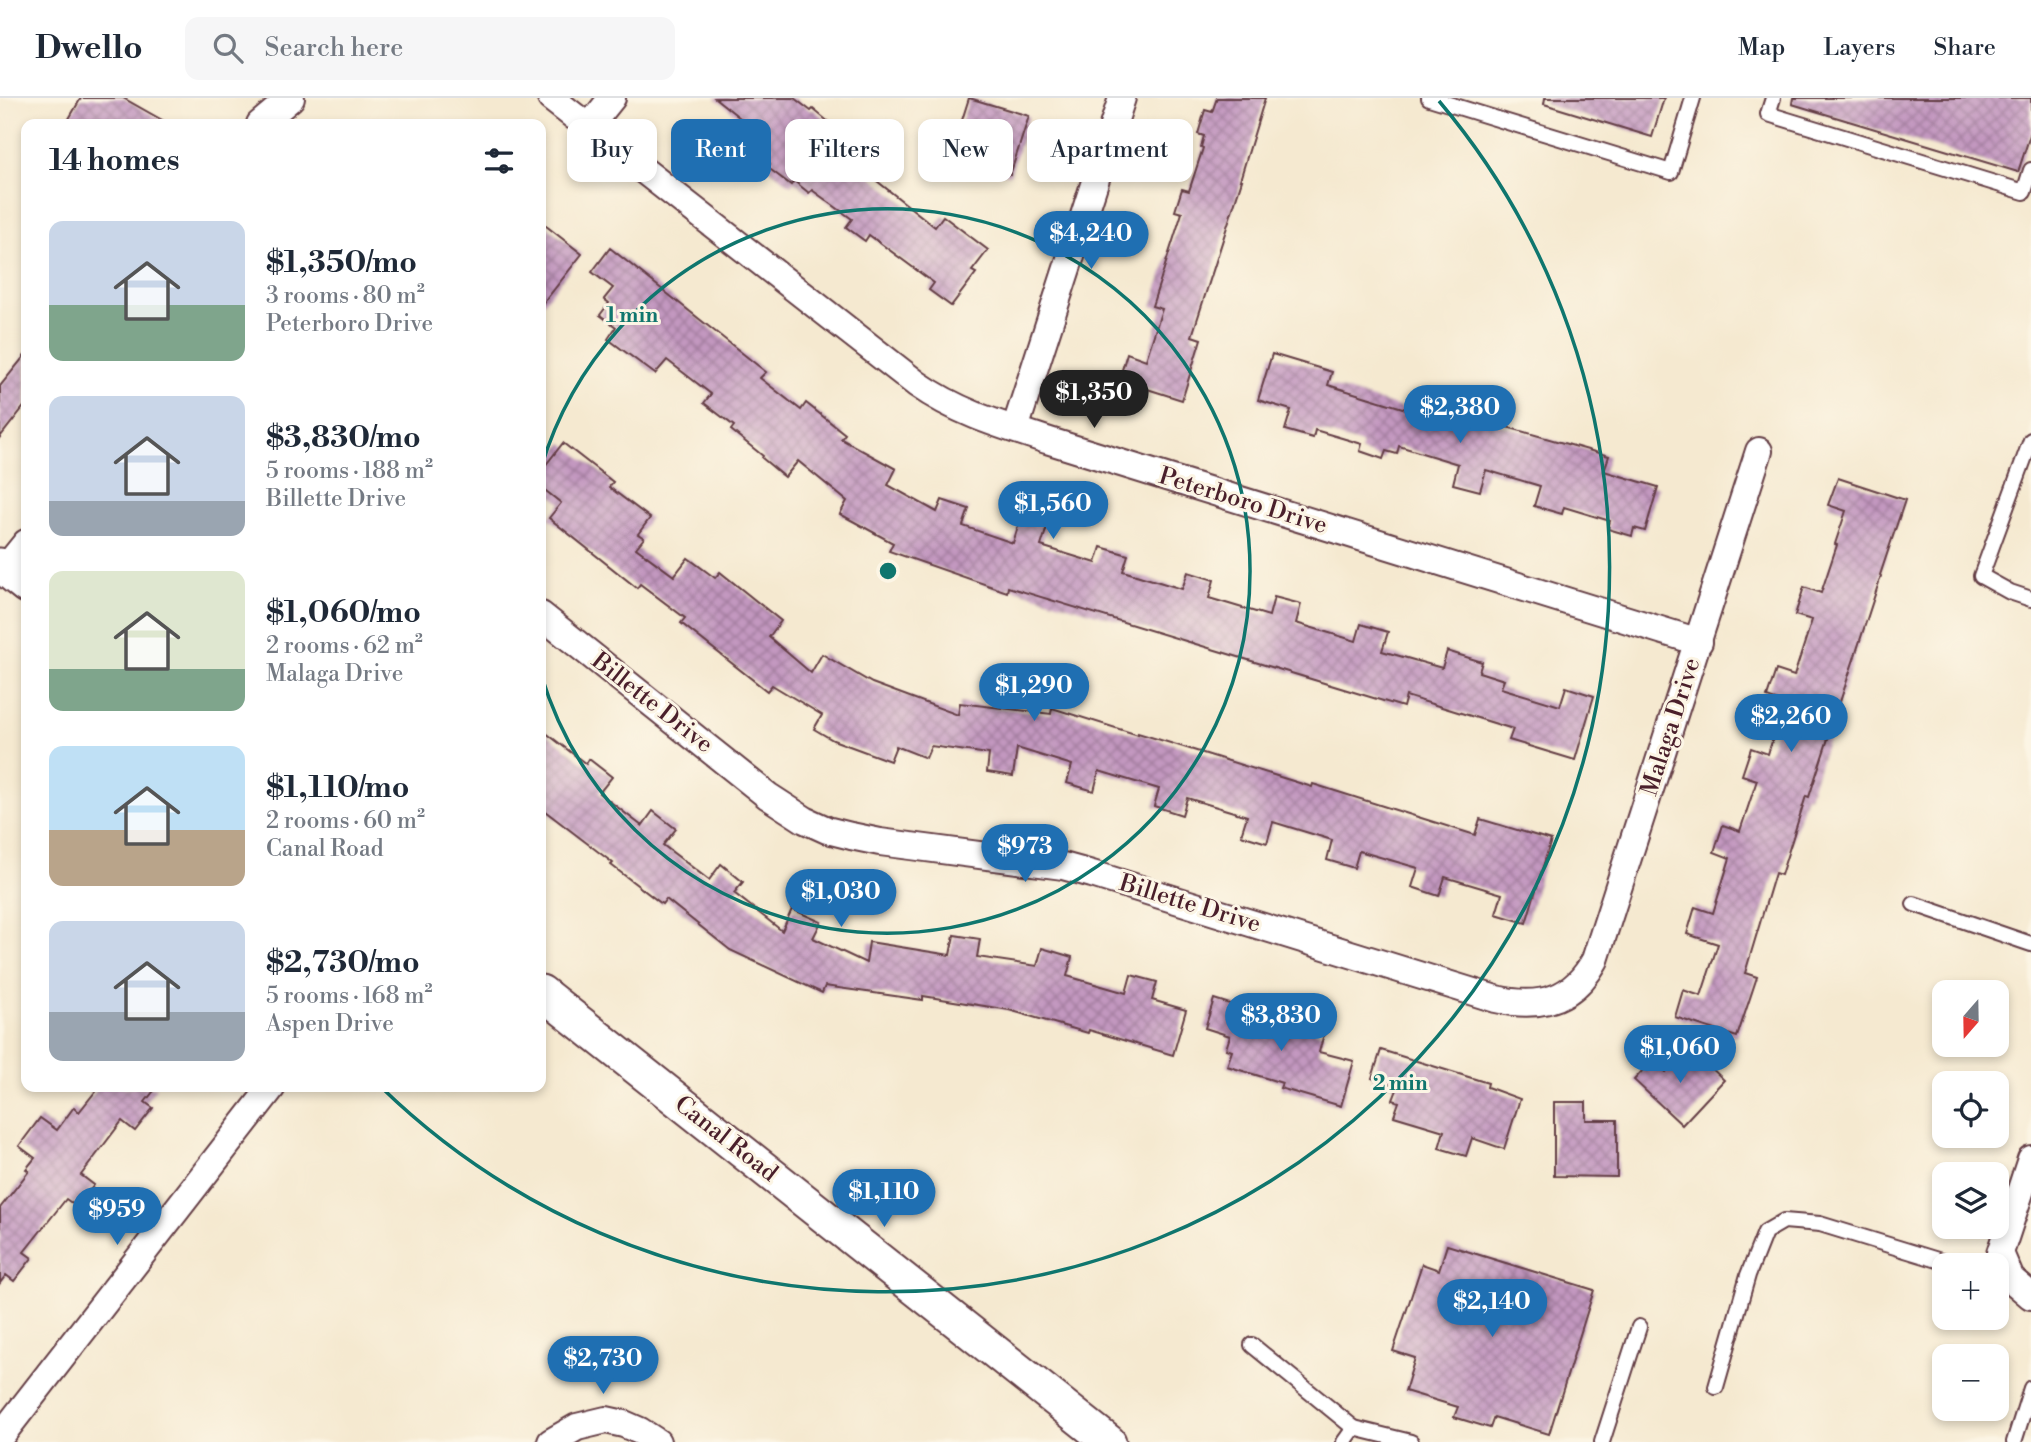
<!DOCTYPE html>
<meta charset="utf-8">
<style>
:root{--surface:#fff;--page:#f6f6f7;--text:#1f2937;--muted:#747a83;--line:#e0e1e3;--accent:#1f6fb2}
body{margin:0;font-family:"Libre Bodoni",serif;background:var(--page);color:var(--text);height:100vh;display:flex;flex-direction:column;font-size:26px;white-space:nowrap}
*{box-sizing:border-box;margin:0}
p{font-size:23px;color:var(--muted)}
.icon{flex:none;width:38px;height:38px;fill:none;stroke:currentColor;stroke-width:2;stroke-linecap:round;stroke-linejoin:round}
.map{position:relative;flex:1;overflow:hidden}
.sheet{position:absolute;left:21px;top:21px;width:525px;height:973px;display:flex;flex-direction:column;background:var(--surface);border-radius:14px;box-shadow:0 4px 10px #0003}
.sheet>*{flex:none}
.hud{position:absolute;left:567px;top:21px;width:665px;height:63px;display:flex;gap:14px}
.needle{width:46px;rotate:200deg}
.fabs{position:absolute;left:1932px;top:882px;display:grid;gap:14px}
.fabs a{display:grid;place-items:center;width:77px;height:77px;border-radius:14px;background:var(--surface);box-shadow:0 4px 10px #0003;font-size:35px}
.price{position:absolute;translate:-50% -60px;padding:0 16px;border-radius:24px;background:var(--accent);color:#fff;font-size:23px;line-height:46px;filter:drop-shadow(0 2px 4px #0008)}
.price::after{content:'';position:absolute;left:50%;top:42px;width:21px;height:16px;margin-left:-10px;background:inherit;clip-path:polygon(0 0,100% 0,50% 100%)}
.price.on{background:#222;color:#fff}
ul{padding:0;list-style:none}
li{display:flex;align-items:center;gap:21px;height:175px;padding:0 28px}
li span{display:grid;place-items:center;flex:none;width:196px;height:140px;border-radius:14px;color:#555}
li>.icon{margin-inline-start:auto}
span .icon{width:84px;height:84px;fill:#fffc;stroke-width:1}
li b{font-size:30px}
h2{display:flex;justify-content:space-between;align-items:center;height:84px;padding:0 28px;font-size:30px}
.tag{padding:0 24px;border-radius:14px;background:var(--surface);box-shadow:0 4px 10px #0003;font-size:24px;line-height:63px}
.tag.on{background:var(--accent);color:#fff}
header{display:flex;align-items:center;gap:42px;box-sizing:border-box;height:98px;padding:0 35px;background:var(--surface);border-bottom:2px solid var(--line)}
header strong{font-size:33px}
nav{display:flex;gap:38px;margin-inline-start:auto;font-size:24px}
.search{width:490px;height:63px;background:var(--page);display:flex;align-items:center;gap:18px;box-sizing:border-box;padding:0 24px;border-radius:14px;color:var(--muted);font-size:26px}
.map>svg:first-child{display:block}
.building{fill:url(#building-cross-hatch)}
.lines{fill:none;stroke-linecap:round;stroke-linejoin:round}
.service-casing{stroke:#643d44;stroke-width:18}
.minor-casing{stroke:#643d44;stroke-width:30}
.tertiary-casing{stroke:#643d44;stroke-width:37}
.service{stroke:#fff;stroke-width:14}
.minor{stroke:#fff;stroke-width:26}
.tertiary{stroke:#fff;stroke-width:33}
.ring{fill:none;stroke:#0f766e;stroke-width:3.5}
.labels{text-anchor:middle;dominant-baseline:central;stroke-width:6;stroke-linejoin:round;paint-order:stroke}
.street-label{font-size:24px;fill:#4a1f2b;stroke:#fcf5e5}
.centre{fill:#0f766e;stroke:#fcf5e5;stroke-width:3.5}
.ring-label{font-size:21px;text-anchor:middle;font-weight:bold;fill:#0f766e;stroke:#fcf5e5;stroke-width:6;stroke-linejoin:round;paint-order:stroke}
</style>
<header>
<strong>Dwello</strong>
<div class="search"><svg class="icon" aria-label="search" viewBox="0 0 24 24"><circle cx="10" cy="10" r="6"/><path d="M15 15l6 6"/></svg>Search here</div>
<nav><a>Map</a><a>Layers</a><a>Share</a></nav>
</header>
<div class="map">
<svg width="2031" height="1344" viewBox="0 0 2031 1344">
<defs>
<pattern id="building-cross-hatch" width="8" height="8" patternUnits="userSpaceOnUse" patternTransform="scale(1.75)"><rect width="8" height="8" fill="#c398c0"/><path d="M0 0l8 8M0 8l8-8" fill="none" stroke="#a07b9c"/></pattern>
</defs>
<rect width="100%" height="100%" fill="#fcf5e5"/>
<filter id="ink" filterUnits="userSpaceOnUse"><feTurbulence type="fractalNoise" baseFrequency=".0143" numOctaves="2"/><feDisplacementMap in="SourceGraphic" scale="14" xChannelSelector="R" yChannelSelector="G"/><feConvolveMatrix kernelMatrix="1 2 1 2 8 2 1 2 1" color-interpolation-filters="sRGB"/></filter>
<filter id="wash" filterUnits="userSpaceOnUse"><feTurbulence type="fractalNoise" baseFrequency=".00686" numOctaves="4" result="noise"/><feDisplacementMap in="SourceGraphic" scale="28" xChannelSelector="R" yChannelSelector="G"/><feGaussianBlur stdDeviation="1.57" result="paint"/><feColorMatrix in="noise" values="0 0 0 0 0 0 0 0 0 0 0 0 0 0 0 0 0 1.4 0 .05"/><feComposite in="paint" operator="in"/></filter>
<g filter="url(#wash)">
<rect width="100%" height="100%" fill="#f5e9d0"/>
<g id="blocks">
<g class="building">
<path d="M 81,0 L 123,0 L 169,26 L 66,26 Z"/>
<path d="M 715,0 L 794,0 L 811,13 L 813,11 L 836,30 L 829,38 L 856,59 L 853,64 L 935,129 L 943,118 L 988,152 L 972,173 L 976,175 L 951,208 L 929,192 L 934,185 L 869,137 L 865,143 L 846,129 L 852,121 L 812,92 L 809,95 L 794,83 L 791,87 L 767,69 L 770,66 L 734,38 L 745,24 Z"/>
<path d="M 969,0 L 1029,18 L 1010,77 L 979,67 L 982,60 L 953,51 Z"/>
<path d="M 1217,0 L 1265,0 L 1240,82 L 1242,82 L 1192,238 L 1201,241 L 1182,302 L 1119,282 L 1127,255 L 1146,262 L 1162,211 L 1152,208 L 1182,115 L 1175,113 L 1182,91 L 1189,93 L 1203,50 L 1201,49 L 1204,38 L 1198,36 L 1205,12 L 1212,14 Z"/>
<path d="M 1545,0 L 1664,0 L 1652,39 L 1544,6 Z"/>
<path d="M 1793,0 L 2031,0 L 2031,34 L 2018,74 L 1792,6 Z"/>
<path d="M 541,124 L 582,156 L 541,208 Z"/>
<path d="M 610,150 L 766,274 L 760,280 L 801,312 L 806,305 L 845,336 L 841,341 L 896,371 L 888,387 L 937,414 L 942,402 L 969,411 L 963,428 L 1013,445 L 1020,422 L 1047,429 L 1041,448 L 1096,465 L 1101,449 L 1128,457 L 1123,473 L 1182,491 L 1188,474 L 1214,482 L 1209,500 L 1269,518 L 1274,499 L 1301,506 L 1296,525 L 1356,543 L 1361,526 L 1388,534 L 1382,553 L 1442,570 L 1447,553 L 1482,564 L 1479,574 L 1504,582 L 1501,590 L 1560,608 L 1566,589 L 1594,598 L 1575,662 L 1509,642 L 1513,631 L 1406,598 L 1403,609 L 1008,489 L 1007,494 L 889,453 L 893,445 L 840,416 L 847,403 L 798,363 L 785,379 L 762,360 L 763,358 L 731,332 L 734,328 L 704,305 L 711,296 L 667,262 L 655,276 L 608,241 L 616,229 L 600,217 L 609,205 L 604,201 L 613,190 L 592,174 Z"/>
<path d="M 26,256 L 26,306 L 0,339 L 0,288 Z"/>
<path d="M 1272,256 L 1332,274 L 1328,287 L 1409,312 L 1412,302 L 1609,358 L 1604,373 L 1658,389 L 1645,433 L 1634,430 L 1632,438 L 1608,431 L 1610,423 L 1564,409 L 1562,416 L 1534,408 L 1540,388 L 1486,372 L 1480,393 L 1453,386 L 1458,366 L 1399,348 L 1397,356 L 1386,353 L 1383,361 L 1360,353 L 1362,346 L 1315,332 L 1313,340 L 1285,332 L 1291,312 L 1258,302 Z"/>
<path d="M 563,345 L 613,384 L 609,389 L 650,420 L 638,436 L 644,440 L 636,450 L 674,478 L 688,460 L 715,480 L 720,474 L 781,523 L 769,539 L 811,575 L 822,556 L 872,585 L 958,617 L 960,605 L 1051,616 L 1052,610 L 1138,637 L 1138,635 L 1203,655 L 1312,689 L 1313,686 L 1475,737 L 1480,721 L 1551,742 L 1526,825 L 1496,816 L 1502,796 L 1445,779 L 1439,798 L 1412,789 L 1418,770 L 1359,753 L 1354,770 L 1327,762 L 1332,742 L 1273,724 L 1267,745 L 1241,737 L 1247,718 L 1187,700 L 1182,717 L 1154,708 L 1159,691 L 1099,673 L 1094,693 L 1067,685 L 1072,667 L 1017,650 L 1013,678 L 987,674 L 989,656 L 931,648 L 926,660 L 896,648 L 890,663 L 833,642 L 814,631 L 822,617 L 772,587 L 767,593 L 681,525 L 685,520 L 640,486 L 637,490 L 549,420 L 561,405 L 541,389 L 541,373 Z"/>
<path d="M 1838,380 L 1905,402 L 1880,477 L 1881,478 L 1809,699 L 1806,698 L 1781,777 L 1775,775 L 1745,875 L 1757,879 L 1737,939 L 1675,919 L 1683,892 L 1701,898 L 1718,846 L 1687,836 L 1695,809 L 1713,815 L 1730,760 L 1714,754 L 1723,727 L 1740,733 L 1757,682 L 1742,677 L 1751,650 L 1768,656 L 1784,605 L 1767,599 L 1776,572 L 1794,578 L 1812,522 L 1795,517 L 1804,489 L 1821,495 L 1837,447 L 1835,446 L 1846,413 L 1828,407 Z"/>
<path d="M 541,631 L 586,666 L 589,661 L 612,679 L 599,695 L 642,728 L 653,713 L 676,731 L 663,747 L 709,782 L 721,766 L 743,784 L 734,795 L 782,833 L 792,811 L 821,824 L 813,840 L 866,865 L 869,844 L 950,857 L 954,837 L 980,841 L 977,859 L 1037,868 L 1042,850 L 1072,859 L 1067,878 L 1126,895 L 1131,877 L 1157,884 L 1152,902 L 1186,912 L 1173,957 L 1089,932 L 1088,935 L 1009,912 L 923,898 L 923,902 L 825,888 L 822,895 L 730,852 L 666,801 L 662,806 L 611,767 L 613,765 L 541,710 Z"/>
<path d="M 1214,901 L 1324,936 L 1319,954 L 1354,963 L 1341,1008 L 1280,990 L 1282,985 L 1227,968 L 1232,953 L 1226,951 L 1230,938 L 1205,930 Z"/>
<path d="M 1689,949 L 1724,982 L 1682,1027 L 1634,982 L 1653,961 L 1666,974 Z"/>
<path d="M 1381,952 L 1488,985 L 1487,989 L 1520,1001 L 1504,1051 L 1472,1040 L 1466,1058 L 1439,1050 L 1444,1033 L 1394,1018 L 1399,1004 L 1393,1002 L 1398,989 L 1372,980 Z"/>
<path d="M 99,989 L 157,989 L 145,1004 L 153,1010 L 135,1033 L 122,1023 L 81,1077 L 94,1087 L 77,1109 L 66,1101 L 24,1154 L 32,1160 L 14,1183 L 6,1177 L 0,1185 L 0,1110 L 29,1073 L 26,1071 L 35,1060 L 19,1048 L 40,1020 L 57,1032 L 74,1009 L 79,1014 Z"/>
<path d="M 1554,1004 L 1586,1004 L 1586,1022 L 1617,1022 L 1617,1079 L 1554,1078 Z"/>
<path d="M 1447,1147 L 1594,1192 L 1549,1336 L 1494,1319 L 1490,1330 L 1454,1319 L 1458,1309 L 1405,1293 L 1415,1260 L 1393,1253 L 1422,1166 L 1439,1172 Z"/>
</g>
</g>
</g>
<g filter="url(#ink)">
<use href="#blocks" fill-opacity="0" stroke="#643d44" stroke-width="2"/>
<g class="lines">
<defs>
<g id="service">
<path d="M 1429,0 L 1671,74 L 1693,0"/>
<path d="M 1773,0 L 1768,16 L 2024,94 L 2031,72"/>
<path d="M 2031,342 L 1981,478 L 2010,494 L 2031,501"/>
<path d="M 1914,806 L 2031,846"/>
<path d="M 1252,1247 L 1354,1330 L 1344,1344"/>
<path d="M 1716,1289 L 1748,1177 L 1765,1134 L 1784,1123 L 1820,1126 L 1954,1167"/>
<path d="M 1354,1330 L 1411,1344"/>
<path d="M 1602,1344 L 1639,1229"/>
<path d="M 2014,1344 L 2031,1290"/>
</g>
<g id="minor">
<path d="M 551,0 L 917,286 C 960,316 1004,328 1053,344 L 1699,544"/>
<path d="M 260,26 L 291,0"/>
<path d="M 588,30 L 612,0"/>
<path d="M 1015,331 L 1122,0"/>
<path d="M 5,471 L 26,445"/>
<path d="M 541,517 L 768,698 L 805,722 L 827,732 L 851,738 L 880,744 L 1063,768 L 1092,776 L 1496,901 C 1539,911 1573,903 1595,862 L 1759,353"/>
<path d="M 2031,1061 L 2000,1155 L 2011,1181 L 2031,1198"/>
<path d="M 0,1339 L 272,989"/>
<path d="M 551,1344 L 577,1329 L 606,1322 L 624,1326 L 640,1333 L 657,1344"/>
</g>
<g id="tertiary">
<path d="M 0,467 L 26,488"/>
<path d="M 541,894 L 1109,1344"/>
</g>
</defs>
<use href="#service" class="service-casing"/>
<use href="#minor" class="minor-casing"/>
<use href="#tertiary" class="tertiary-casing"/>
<use href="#service" class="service"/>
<use href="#minor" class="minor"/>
<use href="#tertiary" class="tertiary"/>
</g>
</g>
<g class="ring">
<path d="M541 370A362 362 0 1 1 541 576"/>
<path d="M1439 3A724 724 0 0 1 381 989"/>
</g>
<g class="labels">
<g class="street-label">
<text transform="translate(1243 403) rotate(17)">Peterboro Drive</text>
<text transform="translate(652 605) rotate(38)">Billette Drive</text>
<text transform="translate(1671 629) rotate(-72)">Malaga Drive</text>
<text transform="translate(1190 806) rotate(17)">Billette Drive</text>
<text transform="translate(726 1041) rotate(38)">Canal Road</text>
</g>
</g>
<circle cx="888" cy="473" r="10" class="centre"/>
<g class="ring-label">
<text x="632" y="224">1 min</text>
<text x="1400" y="992">2 min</text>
</g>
</svg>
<div class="fabs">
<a><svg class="needle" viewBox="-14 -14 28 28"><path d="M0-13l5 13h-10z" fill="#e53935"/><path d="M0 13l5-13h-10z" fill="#747a83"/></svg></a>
<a><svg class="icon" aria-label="locate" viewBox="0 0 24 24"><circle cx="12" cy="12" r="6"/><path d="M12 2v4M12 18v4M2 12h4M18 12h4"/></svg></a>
<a><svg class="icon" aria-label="layers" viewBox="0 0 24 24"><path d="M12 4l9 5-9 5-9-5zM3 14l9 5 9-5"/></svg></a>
<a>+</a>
<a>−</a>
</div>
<b class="price" style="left:1091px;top:173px">$4,240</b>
<b class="price on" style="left:1094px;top:332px">$1,350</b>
<b class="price" style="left:1460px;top:347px">$2,380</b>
<b class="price" style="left:1053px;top:443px">$1,560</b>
<b class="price" style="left:1034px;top:625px">$1,290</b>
<b class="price" style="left:1791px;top:656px">$2,260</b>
<b class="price" style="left:1025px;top:786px">$973</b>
<b class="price" style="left:841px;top:831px">$1,030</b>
<b class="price" style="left:1281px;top:955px">$3,830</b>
<b class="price" style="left:1680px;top:987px">$1,060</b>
<b class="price" style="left:884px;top:1131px">$1,110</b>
<b class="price" style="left:117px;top:1149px">$959</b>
<b class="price" style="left:1492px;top:1241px">$2,140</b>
<b class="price" style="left:603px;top:1298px">$2,730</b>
<div class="hud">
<a class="tag">Buy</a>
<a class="tag on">Rent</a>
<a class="tag">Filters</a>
<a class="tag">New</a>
<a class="tag">Apartment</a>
</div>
<section class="sheet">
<h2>14 homes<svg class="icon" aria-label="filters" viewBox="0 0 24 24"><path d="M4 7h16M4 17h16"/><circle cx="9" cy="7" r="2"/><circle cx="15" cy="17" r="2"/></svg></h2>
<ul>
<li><span style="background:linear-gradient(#c9d6e8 60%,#7fa58c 0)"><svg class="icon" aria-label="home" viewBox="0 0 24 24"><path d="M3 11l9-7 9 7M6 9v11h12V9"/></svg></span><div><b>$1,350/mo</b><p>3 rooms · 80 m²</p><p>Peterboro Drive</p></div></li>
<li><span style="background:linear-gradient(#c9d6e8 75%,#9aa5b1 0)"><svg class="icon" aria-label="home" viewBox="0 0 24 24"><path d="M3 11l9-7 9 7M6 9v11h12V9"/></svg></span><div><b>$3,830/mo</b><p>5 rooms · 188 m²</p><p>Billette Drive</p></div></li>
<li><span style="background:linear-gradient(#dfe7d0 70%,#7fa58c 0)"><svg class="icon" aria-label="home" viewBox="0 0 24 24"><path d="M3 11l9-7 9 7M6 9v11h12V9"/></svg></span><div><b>$1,060/mo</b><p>2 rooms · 62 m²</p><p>Malaga Drive</p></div></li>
<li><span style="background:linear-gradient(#bfe0f5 60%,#b9a48a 0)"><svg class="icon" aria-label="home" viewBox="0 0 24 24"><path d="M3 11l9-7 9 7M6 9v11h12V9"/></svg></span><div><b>$1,110/mo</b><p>2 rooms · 60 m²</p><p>Canal Road</p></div></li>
<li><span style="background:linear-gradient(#c9d6e8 65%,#9aa5b1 0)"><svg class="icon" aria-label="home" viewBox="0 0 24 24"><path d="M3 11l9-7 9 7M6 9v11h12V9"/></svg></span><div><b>$2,730/mo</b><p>5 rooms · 168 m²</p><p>Aspen Drive</p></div></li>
</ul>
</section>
</div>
